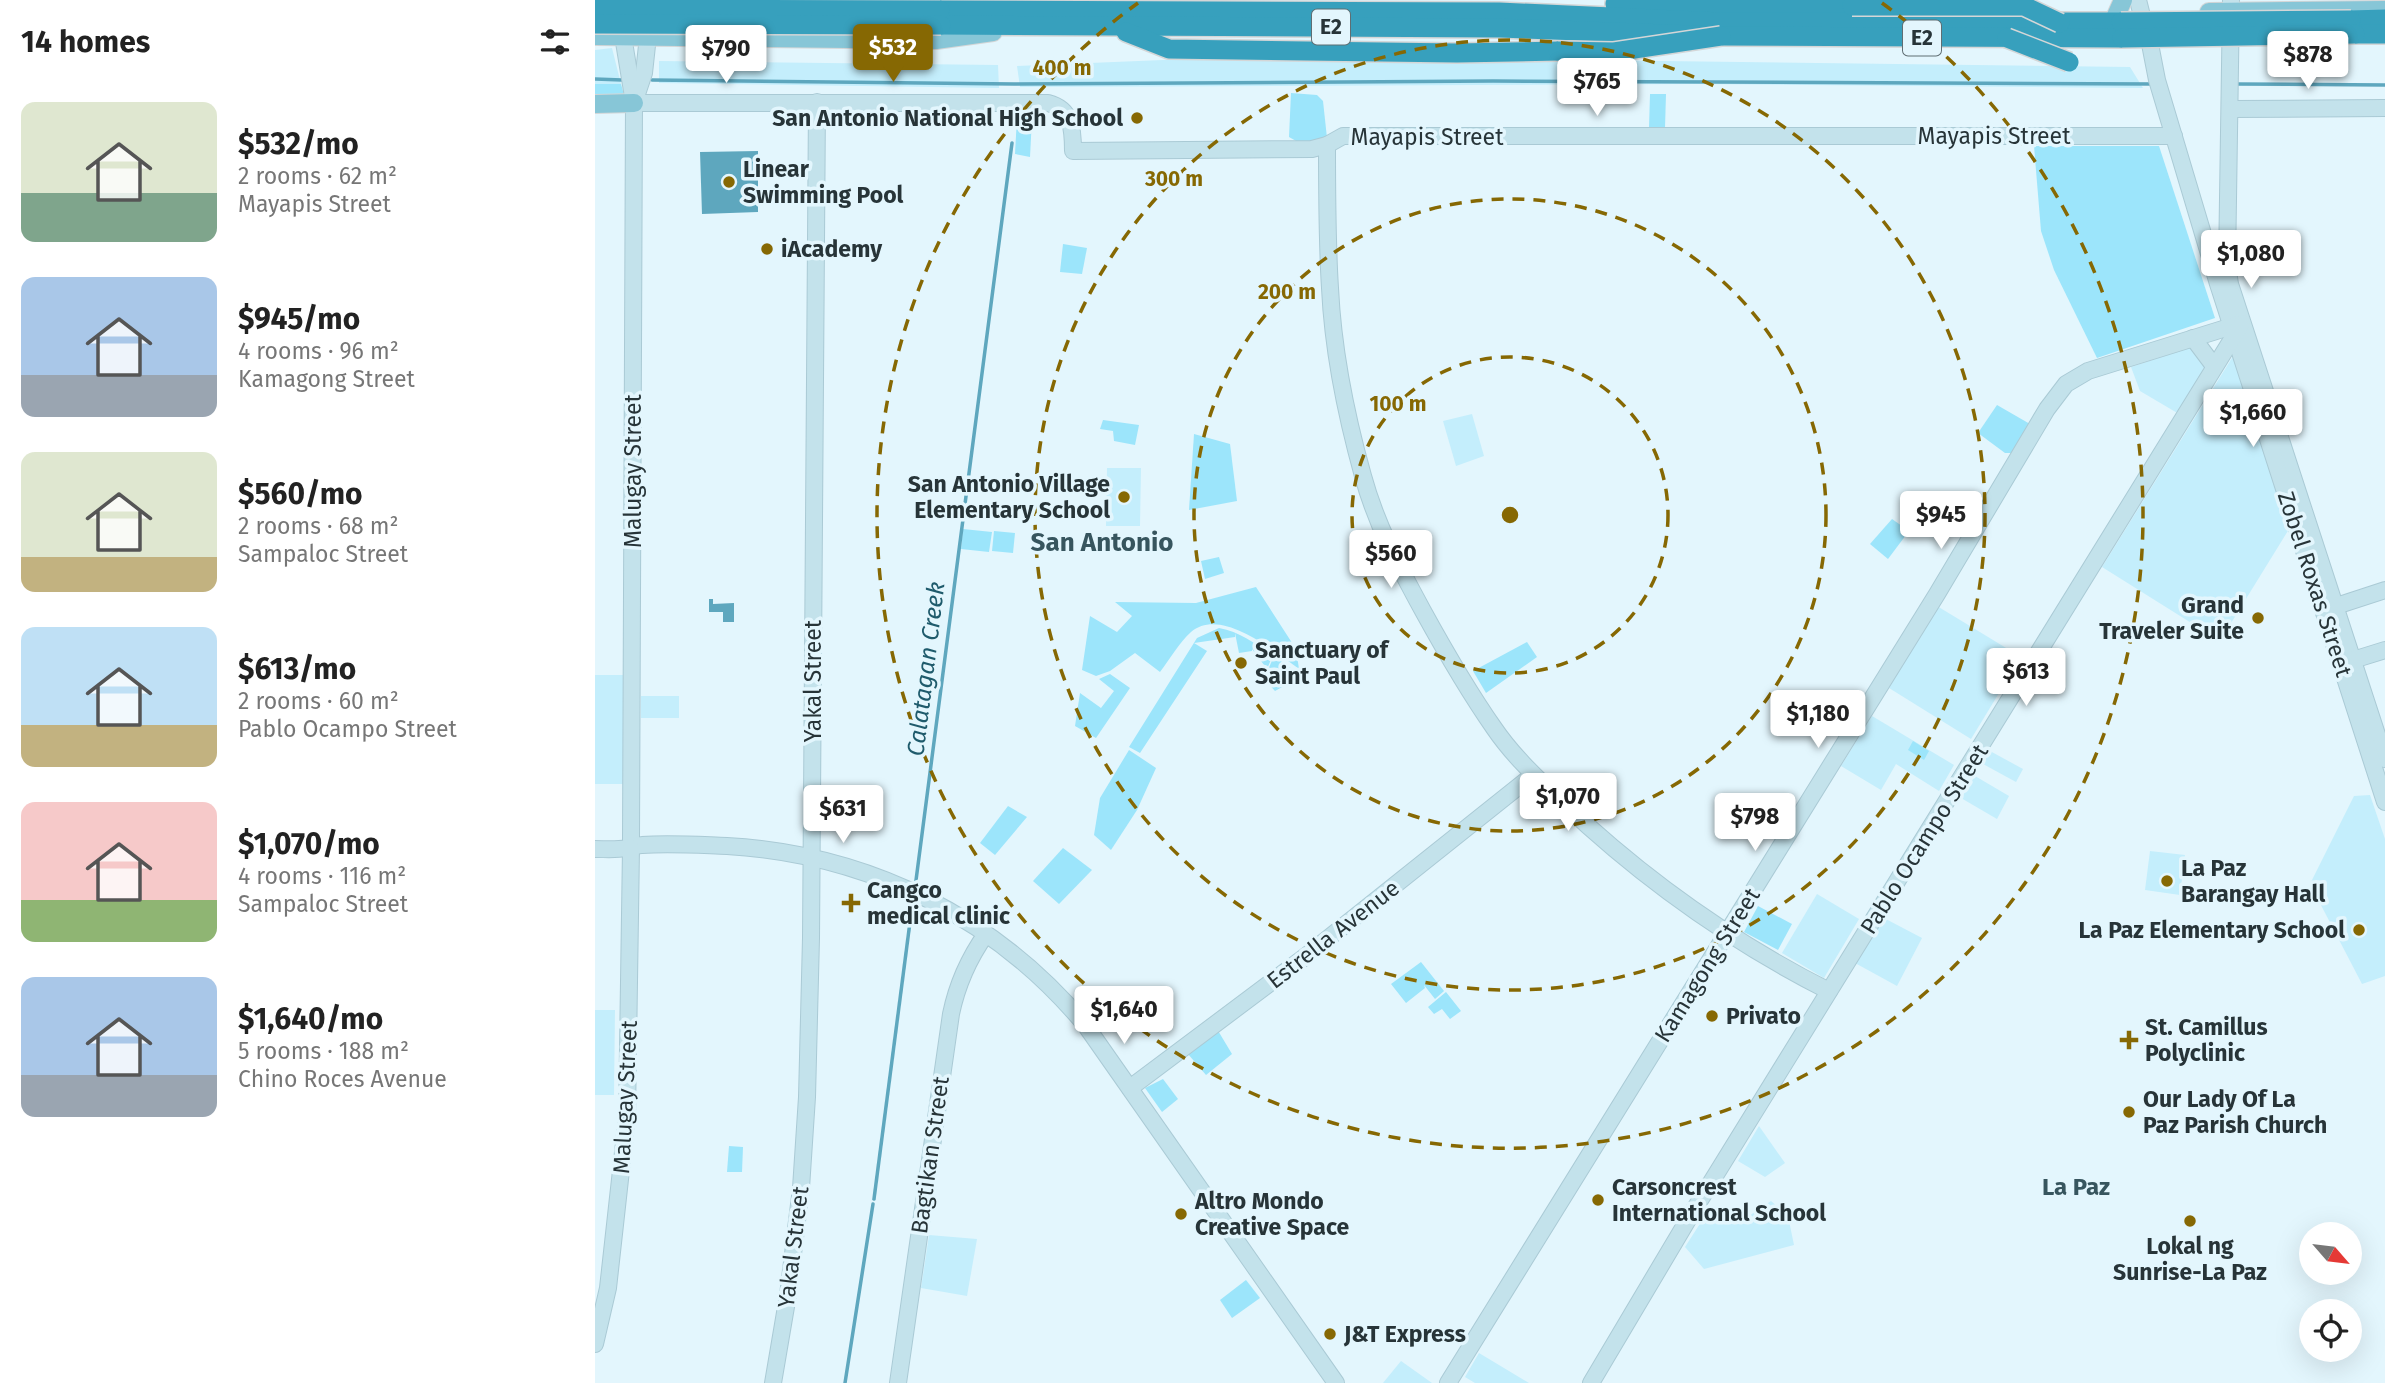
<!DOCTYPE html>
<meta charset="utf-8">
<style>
:root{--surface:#fff;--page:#f6f6f6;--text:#222;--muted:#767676;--accent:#866803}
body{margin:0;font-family:"Fira Sans",sans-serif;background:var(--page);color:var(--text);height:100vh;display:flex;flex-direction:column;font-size:26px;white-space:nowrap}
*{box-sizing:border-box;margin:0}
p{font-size:23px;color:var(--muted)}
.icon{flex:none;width:38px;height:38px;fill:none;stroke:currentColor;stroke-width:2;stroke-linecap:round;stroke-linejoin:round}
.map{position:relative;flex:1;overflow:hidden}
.details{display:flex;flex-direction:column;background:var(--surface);width:595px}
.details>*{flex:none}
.needle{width:46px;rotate:118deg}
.fabs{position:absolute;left:1704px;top:1222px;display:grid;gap:14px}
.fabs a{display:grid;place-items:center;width:63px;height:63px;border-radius:50%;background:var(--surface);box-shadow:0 7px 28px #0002;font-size:35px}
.price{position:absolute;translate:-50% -60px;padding:0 16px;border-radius:7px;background:#fff;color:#222;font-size:23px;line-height:46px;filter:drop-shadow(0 2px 4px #0008)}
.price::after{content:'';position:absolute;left:50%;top:42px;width:21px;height:16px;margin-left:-10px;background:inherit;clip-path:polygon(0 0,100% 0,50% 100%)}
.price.current{background:var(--accent);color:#fff}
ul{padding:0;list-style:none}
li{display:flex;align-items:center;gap:21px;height:175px;padding:0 21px}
li span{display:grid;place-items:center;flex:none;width:196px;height:140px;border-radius:14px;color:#555}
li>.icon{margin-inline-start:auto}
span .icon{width:84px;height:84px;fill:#fffc;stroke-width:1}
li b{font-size:30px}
h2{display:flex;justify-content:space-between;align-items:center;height:84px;padding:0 21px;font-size:30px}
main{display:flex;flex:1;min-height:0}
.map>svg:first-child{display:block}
.built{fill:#c4eefc}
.green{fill:#9ce5fb}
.water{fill:#5ea7be}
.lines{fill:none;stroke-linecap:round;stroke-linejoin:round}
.stream{stroke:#5ea7be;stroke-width:3.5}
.secondary-casing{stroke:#aacad5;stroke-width:18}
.primary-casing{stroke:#d4d6d7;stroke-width:20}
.highway-casing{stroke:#d4d6d7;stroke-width:22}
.secondary{stroke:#c3e2eb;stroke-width:16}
.primary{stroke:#87c6d7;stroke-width:18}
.highway{stroke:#37a0bd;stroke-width:19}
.highway-bridge-casing{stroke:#d4d6d7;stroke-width:22;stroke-linecap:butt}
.highway-bridge{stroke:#37a0bd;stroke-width:19}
.ring{fill:none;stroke:#866803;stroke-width:3.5;stroke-dasharray:12 9}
.poi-dot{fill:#866803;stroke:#e3f6fd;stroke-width:2.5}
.labels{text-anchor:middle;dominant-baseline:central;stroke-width:7;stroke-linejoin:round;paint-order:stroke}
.shield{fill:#e3f6fd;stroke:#5f6e73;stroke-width:2}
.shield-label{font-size:21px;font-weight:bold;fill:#273438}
.poi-label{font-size:23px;font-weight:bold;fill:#273438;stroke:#e3f6fd;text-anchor:start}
.street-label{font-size:23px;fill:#273438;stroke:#e3f6fd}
.water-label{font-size:24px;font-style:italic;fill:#1f5b6c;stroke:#e3f6fd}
.neighbourhood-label{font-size:24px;font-weight:bold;fill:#37555e;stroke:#e3f6fd}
.quarter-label{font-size:26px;font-weight:bold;fill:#37555e;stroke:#e3f6fd}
.centre{fill:#866803;stroke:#e3f6fd;stroke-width:3.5}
.ring-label{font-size:21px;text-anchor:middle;font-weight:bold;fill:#866803;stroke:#e3f6fd;stroke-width:7;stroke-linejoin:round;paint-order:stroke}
</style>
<main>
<section class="details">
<h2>14 homes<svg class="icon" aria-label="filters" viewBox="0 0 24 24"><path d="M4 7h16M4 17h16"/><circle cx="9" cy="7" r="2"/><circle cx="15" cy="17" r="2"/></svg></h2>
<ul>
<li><span style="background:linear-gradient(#dfe7d0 65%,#7fa58c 0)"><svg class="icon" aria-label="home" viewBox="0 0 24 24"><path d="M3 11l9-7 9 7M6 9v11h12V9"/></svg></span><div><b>$532/mo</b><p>2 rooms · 62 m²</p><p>Mayapis Street</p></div></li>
<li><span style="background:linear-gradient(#a9c7e8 70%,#9aa5b1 0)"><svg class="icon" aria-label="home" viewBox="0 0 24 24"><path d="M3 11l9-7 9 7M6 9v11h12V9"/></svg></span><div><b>$945/mo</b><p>4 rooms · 96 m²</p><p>Kamagong Street</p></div></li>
<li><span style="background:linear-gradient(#dfe7d0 75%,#c2b280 0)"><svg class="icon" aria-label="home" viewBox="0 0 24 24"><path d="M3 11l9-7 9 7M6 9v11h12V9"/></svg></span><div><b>$560/mo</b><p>2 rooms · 68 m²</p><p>Sampaloc Street</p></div></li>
<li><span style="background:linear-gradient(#bfe0f5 70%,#c2b280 0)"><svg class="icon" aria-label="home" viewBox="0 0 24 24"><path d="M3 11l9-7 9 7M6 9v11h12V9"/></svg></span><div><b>$613/mo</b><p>2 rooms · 60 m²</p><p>Pablo Ocampo Street</p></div></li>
<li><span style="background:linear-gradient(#f6c9c9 70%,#8fb573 0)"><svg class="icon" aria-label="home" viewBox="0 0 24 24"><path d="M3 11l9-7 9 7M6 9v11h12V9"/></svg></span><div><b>$1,070/mo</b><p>4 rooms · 116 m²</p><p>Sampaloc Street</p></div></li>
<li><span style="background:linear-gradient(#a9c7e8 70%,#9aa5b1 0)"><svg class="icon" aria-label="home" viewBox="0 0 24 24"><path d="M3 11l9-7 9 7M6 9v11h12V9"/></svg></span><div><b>$1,640/mo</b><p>5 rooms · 188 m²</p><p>Chino Roces Avenue</p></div></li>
</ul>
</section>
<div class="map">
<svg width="1790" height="1383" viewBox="0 0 1790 1383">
<rect width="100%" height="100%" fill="#e3f6fd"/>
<g class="built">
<path d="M 17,48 L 26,84 L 0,84 L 0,50 Z"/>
<path d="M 665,56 L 1535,67 L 1548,88 L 1101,84 L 425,87 L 422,66 Z"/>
<path d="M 64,61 L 403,65 L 404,88 L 64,83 Z"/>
<path d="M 1599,346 L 1612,362 L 1584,414 L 1545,391 L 1536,367 Z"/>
<path d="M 1640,353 L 1696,526 L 1625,641 L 1507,567 Z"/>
<path d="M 877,414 L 889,456 L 861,466 L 848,421 Z"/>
<path d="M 512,468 L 546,468 L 545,526 L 511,526 Z"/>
<path d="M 1342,606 L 1426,657 L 1376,739 L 1294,688 Z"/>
<rect x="0" y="675" width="32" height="109"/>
<rect x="46" y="696" width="38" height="22"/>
<path d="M 1277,716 L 1359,765 L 1344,791 L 1301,764 L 1286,790 L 1246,766 Z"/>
<path d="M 1395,751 L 1428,769 L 1421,782 L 1388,764 Z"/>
<path d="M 1380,776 L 1414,796 L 1402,819 L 1366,798 Z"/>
<path d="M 1775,795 L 1790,839 L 1790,976 L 1767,984 L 1715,884 L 1759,796 Z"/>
<path d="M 1555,851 L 1590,855 L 1585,895 L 1550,890 Z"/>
<path d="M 1222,894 L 1264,919 L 1229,978 L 1187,953 Z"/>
<path d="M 1287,917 L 1327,938 L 1302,986 L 1260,963 Z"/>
<path d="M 0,1010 L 20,1010 L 19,1095 L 0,1095 Z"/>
<path d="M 1164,1126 L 1190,1163 L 1170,1177 L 1143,1161 Z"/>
<path d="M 1176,1201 L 1193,1216 L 1199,1245 L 1109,1269 L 1090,1247 L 1115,1208 L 1142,1224 Z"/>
<path d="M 334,1235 L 382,1239 L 372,1296 L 326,1288 Z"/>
<path d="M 884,1353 L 934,1383 L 935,1383 L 880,1383 L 870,1377 Z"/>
<path d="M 806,1361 L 837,1383 L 788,1383 Z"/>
</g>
<g class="green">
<path d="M 0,84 L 26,84 L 30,98 L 0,97 Z"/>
<path d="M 696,93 L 722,95 L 728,101 L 732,138 L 710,146 L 694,137 Z"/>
<path d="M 1055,94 L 1071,94 L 1070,128 L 1054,128 Z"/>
<path d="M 422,117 L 437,118 L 435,157 L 420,154 Z"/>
<path d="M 1439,146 L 1564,146 L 1620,318 L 1502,358 L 1459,270 L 1446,231 Z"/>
<path d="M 468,244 L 492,248 L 487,274 L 465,272 Z"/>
<path d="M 1402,405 L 1435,424 L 1419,453 L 1410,453 L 1383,433 Z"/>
<path d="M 508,420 L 544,425 L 540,445 L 519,441 L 518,431 L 505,429 Z"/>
<path d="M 599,434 L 635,444 L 642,501 L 594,510 Z"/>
<path d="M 445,503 L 461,505 L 460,518 L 443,515 Z"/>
<path d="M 1297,519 L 1314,531 L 1293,559 L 1275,544 Z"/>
<path d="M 368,529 L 397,532 L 394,552 L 366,549 Z"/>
<path d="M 399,531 L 420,533 L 418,553 L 397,551 Z"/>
<path d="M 624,557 L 629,573 L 610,579 L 606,561 Z"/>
<path d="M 661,587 L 701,649 L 704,669 C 680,652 626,606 596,632 C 584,643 575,659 565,672 L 540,653 L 515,671 L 501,676 L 487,670 L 495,616 L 522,632 L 537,616 L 520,602 L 601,603 Z"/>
<path d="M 624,628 C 645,632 659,643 678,655 L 672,669 L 657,649 L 657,651 L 644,653 L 640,633 L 640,637 L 599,643 L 612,651 L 545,753 L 534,747 L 602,638 Z"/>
<path d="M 932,642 L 942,657 L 891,693 L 878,671 Z"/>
<path d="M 679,656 L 707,676 L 680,691 L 669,679 Z"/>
<path d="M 515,674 L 535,688 L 501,738 L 480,726 L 485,693 L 506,708 L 519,691 L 504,679 Z"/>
<path d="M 1318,741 L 1334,751 L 1329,760 L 1313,750 Z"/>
<path d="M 534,750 L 561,768 L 542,810 L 516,850 L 499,835 L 505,798 Z"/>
<path d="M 413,806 L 432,817 L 400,855 L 385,843 Z"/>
<path d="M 468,848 L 497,870 L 464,904 L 438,881 Z"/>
<path d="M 1163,906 L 1197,924 L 1183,950 L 1149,932 Z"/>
<path d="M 826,962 L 849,991 L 840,999 L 829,985 L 830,988 L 811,1003 L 796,984 Z"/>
<path d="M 851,992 L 866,1011 L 855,1019 L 847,1009 L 839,1014 L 833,1007 Z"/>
<path d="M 622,1029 L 637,1054 L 611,1075 L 593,1054 Z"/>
<path d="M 568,1079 L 583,1099 L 567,1112 L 550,1088 Z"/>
<path d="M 134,1146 L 148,1147 L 147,1172 L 132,1172 Z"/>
<path d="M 651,1280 L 665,1298 L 637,1318 L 625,1300 Z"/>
</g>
<g class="water">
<path d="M 163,151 L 163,212 L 107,214 L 105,152 Z"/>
<path d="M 114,599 L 118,599 L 118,604 L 139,603 L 139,622 L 128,622 L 128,612 L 114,612 Z"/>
</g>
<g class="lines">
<g class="stream">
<path d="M 0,79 L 27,80"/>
<path d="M 57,80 L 419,84 L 898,81 L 1558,84"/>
<path d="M 1640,84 L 1790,85"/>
<path d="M 320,888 L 417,143"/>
<path d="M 279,1199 L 318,899"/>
<path d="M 250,1383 L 278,1204"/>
</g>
<defs>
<g id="secondary">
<path d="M 1543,0 L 1547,16"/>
<path d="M 1636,0 L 1632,265 L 1635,284 L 1790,759"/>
<path d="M 28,23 L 28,36 L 39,103 L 36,840"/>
<path d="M 1555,44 L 1562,80 L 1623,284 L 1790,802"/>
<path d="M 41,97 L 49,73 L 54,27"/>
<path d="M 39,103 L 453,103 C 477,109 478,129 478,151 L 717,149 L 732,145 L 748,136 L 1579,136"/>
<path d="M 1636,109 L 1790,108"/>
<path d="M 732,145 C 732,193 732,241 735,288 C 738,352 751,415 768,476 C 781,524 804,567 828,611 C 850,651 873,691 899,728 C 918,756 943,779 967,802 C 1046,877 1137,942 1234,991"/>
<path d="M 1598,338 L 1619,366"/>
<path d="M 1732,609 L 1790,590"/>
<path d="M 1758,660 L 1790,650"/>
<path d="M 0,849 C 11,849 21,850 32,848 C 37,848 42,845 47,845 C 75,843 104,845 132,846 C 273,854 401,917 491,1026 L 741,1383"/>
<path d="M 535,1088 L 711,956 L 938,775"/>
<path d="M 0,1344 L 13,1288 L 32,1116 L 36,848"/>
<path d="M 178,1383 L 193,1295 L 206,1188 L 212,1097 L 216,938 L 222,102"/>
<path d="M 303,1383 L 356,1014 C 362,985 374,958 391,934"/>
<path d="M 853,1383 L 1342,594 L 1452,409 L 1471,384 L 1493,371 L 1647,323"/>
<path d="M 996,1383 L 1094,1218 L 1647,323"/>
</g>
<g id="primary">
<path d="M 1614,12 L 1789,10"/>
<path d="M 1520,18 L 1528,0"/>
<path d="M 0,36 L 341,40 L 398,32"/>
<path d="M 0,104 L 39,103"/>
</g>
<g id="highway">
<path d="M 1020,4 L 1257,6"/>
<path d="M 345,10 L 904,12 L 1126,22 L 1526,22"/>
<path d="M 1756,20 L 1790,19"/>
<path d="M 346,25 L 905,28 L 1126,36 L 1527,38"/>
<path d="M 531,32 L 574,49 L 862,53 L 963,51"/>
<path d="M 1760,34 L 1790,34"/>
</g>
</defs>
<use href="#secondary" class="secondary-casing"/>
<use href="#primary" class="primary-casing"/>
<use href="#highway" class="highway-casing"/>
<use href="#secondary" class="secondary"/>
<use href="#primary" class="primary"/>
<use href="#highway" class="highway"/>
<defs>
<g id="highway-bridge">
<path d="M 1257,6 L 1429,6 L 1465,23"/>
<path d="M 0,9 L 345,10"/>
<path d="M 1526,22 L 1756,20"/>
<path d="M 0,24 L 346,25"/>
<path d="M 1412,38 L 1474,62"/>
<path d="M 1527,38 L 1760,34"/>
<path d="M 963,51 L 1019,52 L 1126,36"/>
</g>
</defs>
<use href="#highway-bridge" class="highway-bridge-casing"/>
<use href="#highway-bridge" class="highway-bridge"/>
</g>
<g class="ring">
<circle cx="915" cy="515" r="158"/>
<circle cx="915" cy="515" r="316"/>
<circle cx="915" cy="515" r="475"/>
<path d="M1287 3A633 633 0 1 1 543 3"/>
</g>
<g class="poi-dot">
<circle cx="542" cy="118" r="7"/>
<circle cx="134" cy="182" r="7"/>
<circle cx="172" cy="249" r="7"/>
<circle cx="529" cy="497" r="7"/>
<circle cx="1663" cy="618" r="7"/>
<circle cx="646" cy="663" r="7"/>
<circle cx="1572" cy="881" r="7"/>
<path d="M252.5 892.5h7v7h7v7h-7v7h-7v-7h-7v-7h7z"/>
<circle cx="1764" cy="930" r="7"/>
<circle cx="1117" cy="1016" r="7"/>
<path d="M1530.5 1029.5h7v7h7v7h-7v7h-7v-7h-7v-7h7z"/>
<circle cx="1534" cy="1112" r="7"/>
<circle cx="1003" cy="1200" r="7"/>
<circle cx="586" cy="1214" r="7"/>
<circle cx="1595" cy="1221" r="7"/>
<circle cx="735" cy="1334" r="7"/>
</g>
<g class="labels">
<g class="shield">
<rect x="717" y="9.5" width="38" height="35" rx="5"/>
<rect x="1308" y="20.5" width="38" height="35" rx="5"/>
</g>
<g class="shield-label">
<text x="736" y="27">E2</text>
<text x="1327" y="38">E2</text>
</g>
<g class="poi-label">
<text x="528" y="118" text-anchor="end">San Antonio National High School</text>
<text x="148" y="169">Linear<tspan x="148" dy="26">Swimming Pool</tspan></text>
<text x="186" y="249">iAcademy</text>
<text x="515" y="484" text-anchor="end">San Antonio Village<tspan x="515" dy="26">Elementary School</tspan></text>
<text x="1649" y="605" text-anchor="end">Grand<tspan x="1649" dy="26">Traveler Suite</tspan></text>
<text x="660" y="650">Sanctuary of<tspan x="660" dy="26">Saint Paul</tspan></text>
<text x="1586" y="868">La Paz<tspan x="1586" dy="26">Barangay Hall</tspan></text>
<text x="272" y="890">Cangco<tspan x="272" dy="26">medical clinic</tspan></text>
<text x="1750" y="930" text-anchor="end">La Paz Elementary School</text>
<text x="1131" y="1016">Privato</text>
<text x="1550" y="1027">St. Camillus<tspan x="1550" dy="26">Polyclinic</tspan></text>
<text x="1548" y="1099">Our Lady Of La<tspan x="1548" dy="26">Paz Parish Church</tspan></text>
<text x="1017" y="1187">Carsoncrest<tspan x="1017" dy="26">International School</tspan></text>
<text x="600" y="1201">Altro Mondo<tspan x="600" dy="26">Creative Space</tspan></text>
<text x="1595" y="1246" text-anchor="middle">Lokal ng<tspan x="1595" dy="26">Sunrise-La Paz</tspan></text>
<text x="749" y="1334">J&amp;T Express</text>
</g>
<g class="street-label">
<text x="1399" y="136">Mayapis Street</text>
<text x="832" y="137">Mayapis Street</text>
<text transform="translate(38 471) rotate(-90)">Malugay Street</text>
<text transform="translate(1720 584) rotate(72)">Zobel Roxas Street</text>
<text transform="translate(218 681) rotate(-90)">Yakal Street</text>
<text transform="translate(1329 839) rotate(-58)">Pablo Ocampo Street</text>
<text transform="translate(738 934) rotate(-38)">Estrella Avenue</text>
<text transform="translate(1112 965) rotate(-58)">Kamagong Street</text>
<text transform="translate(30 1097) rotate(-87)">Malugay Street</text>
<text transform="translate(335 1155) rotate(-82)">Bagtikan Street</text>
<text transform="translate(198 1247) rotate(-83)">Yakal Street</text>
</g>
<g class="water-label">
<text transform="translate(331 669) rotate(-83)">Calatagan Creek</text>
</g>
<g class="neighbourhood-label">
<text x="1481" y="1187">La Paz</text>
</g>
<g class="quarter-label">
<text x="507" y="542">San Antonio</text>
</g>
</g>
<circle cx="915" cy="515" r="10" class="centre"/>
<g class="ring-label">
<text x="467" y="75">400 m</text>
<text x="579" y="186">300 m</text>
<text x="692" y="299">200 m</text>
<text x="803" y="411">100 m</text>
</g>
</svg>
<div class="fabs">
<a><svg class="needle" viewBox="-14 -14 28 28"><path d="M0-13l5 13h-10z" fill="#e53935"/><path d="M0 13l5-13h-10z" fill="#767676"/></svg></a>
<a><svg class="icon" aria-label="locate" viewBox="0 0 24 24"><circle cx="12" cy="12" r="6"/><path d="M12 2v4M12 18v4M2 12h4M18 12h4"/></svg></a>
</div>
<b class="price current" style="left:298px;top:84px">$532</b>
<b class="price" style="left:131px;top:85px">$790</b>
<b class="price" style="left:1713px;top:91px">$878</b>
<b class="price" style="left:1002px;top:118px">$765</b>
<b class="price" style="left:1656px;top:290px">$1,080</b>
<b class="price" style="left:1658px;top:449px">$1,660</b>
<b class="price" style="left:1346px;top:551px">$945</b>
<b class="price" style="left:796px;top:590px">$560</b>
<b class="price" style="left:1431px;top:708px">$613</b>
<b class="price" style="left:1223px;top:750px">$1,180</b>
<b class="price" style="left:973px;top:833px">$1,070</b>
<b class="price" style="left:248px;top:845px">$631</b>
<b class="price" style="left:1160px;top:853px">$798</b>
<b class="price" style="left:529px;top:1046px">$1,640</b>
</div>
</main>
